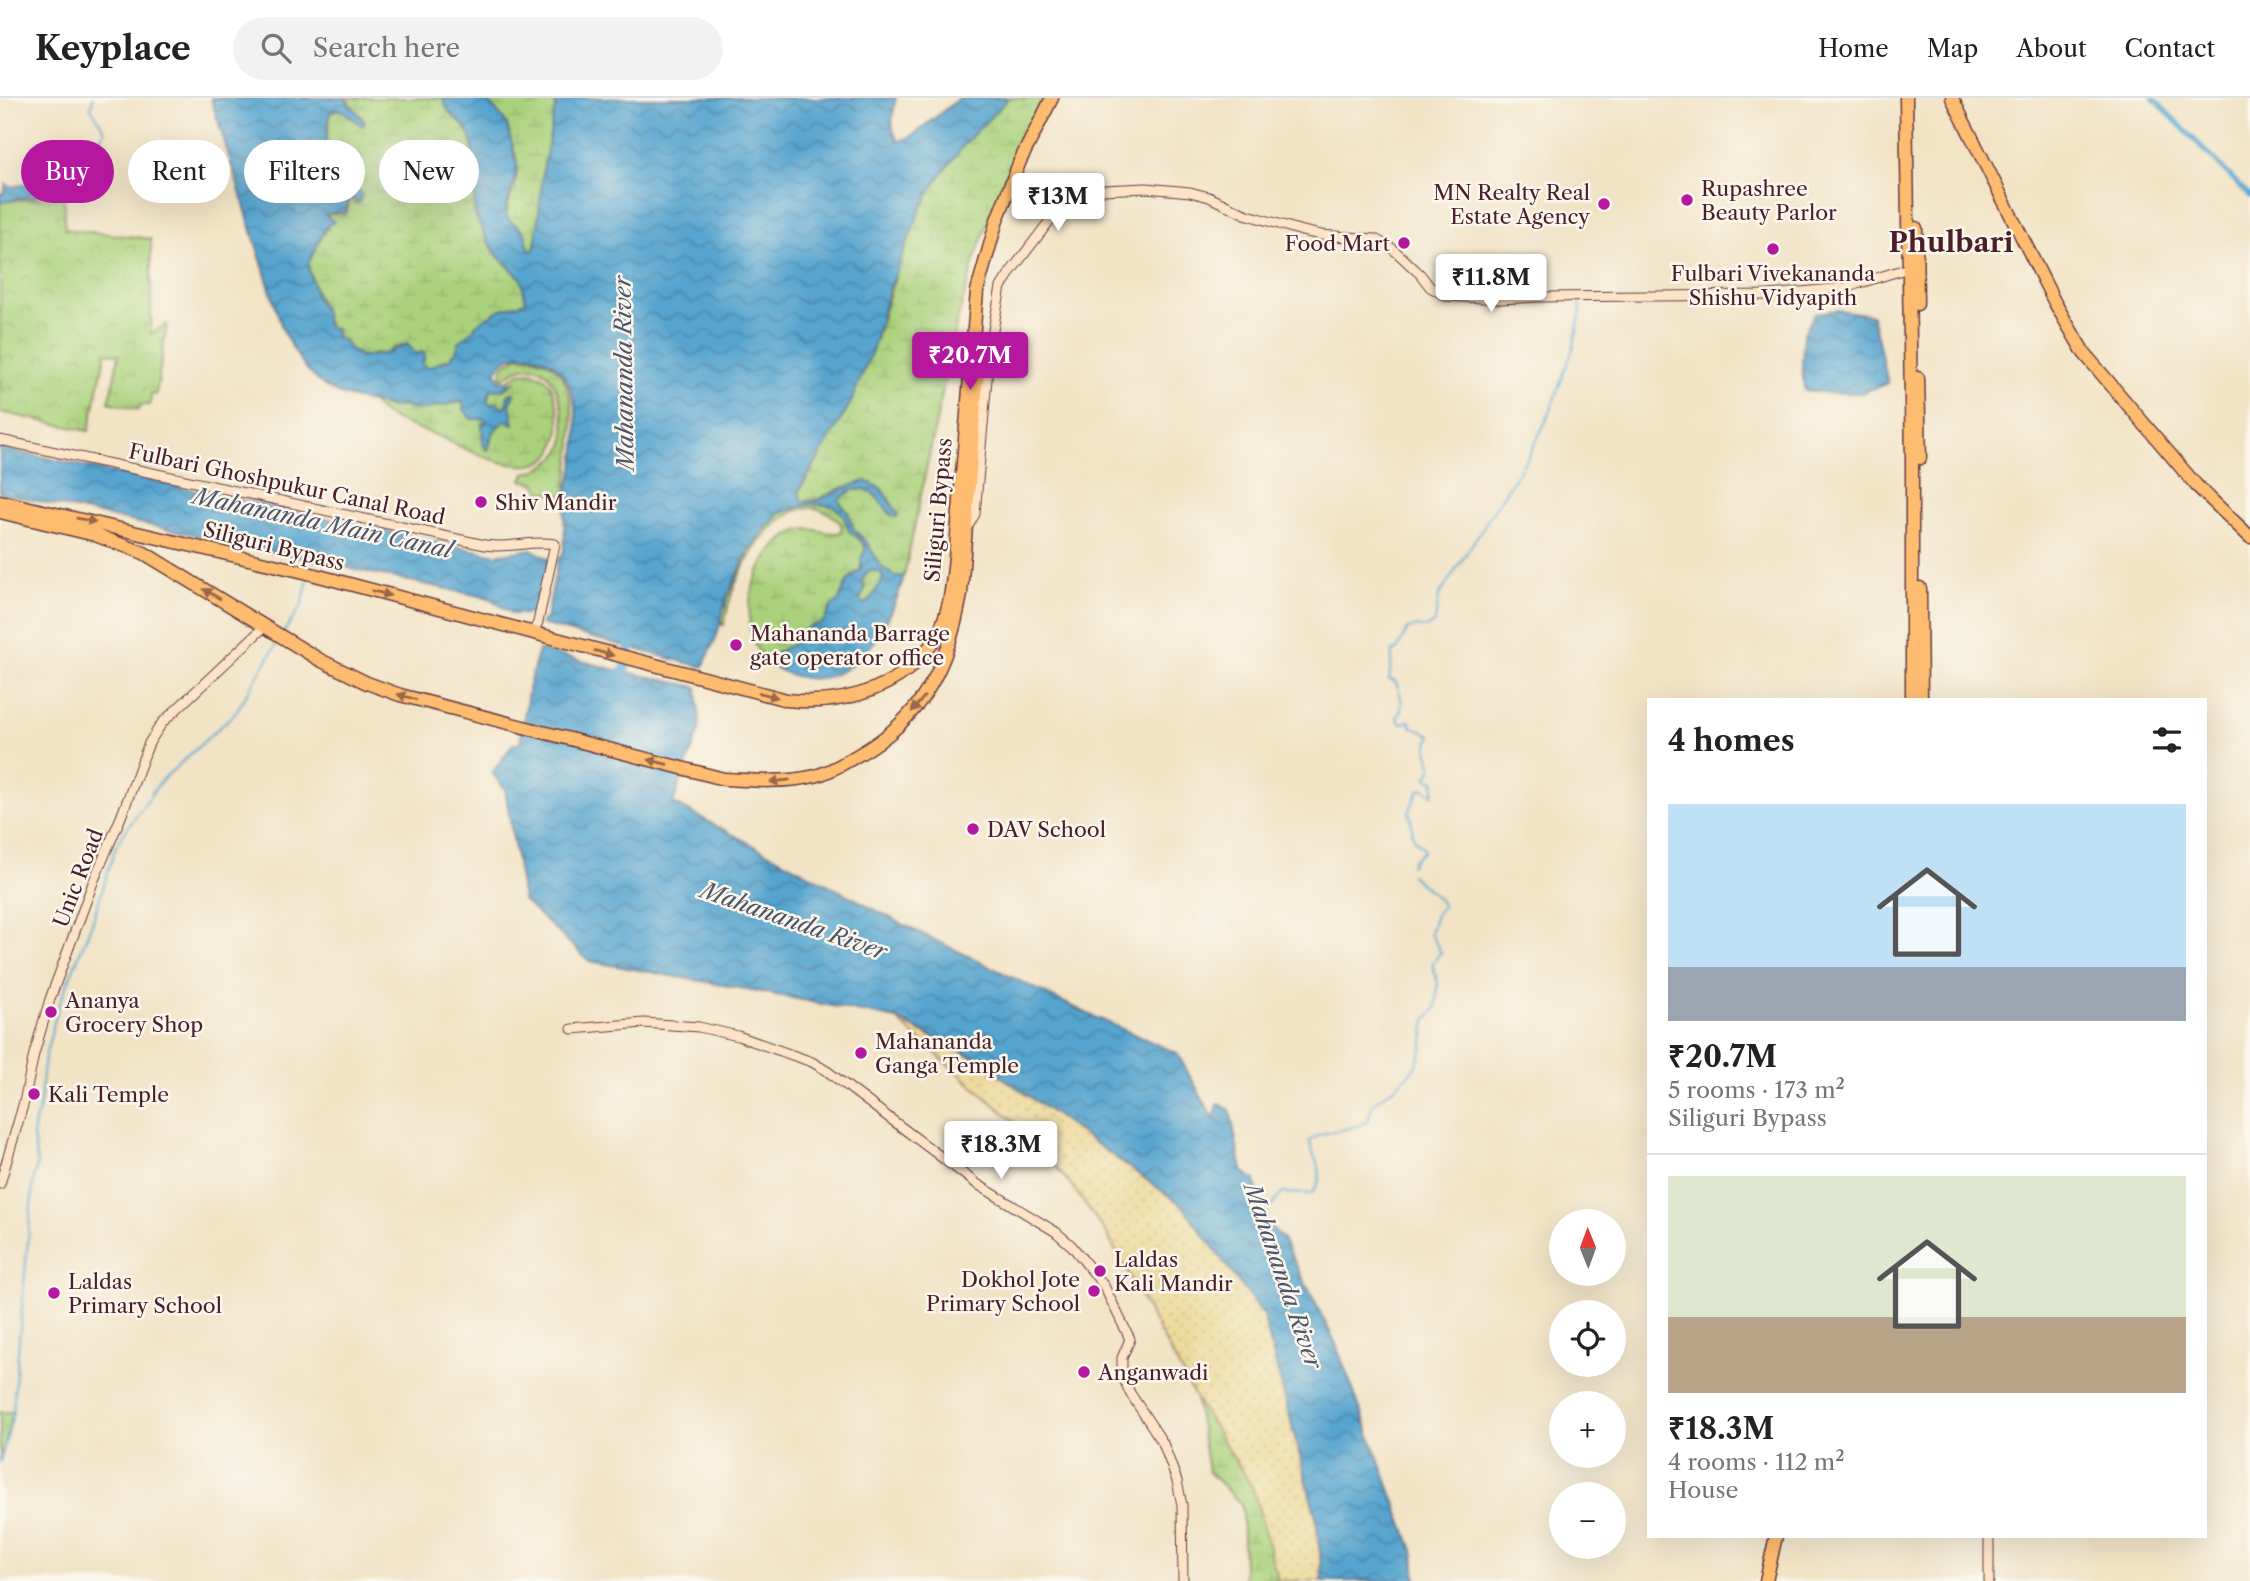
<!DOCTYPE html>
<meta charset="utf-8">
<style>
:root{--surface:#fff;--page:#f2f2f2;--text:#222;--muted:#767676;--line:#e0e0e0;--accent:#b5179e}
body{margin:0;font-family:"Libre Caslon Text",serif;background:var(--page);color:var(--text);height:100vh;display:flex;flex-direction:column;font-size:26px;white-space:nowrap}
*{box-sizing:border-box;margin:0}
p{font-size:23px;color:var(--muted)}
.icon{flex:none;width:38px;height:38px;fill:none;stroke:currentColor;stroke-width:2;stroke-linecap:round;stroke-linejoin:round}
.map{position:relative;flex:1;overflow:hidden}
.sheet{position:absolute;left:1647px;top:600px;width:560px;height:840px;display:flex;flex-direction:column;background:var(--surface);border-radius:0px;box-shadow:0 7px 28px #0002}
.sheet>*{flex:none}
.hud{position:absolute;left:21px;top:42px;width:665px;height:63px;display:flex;gap:14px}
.needle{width:46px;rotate:359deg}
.fabs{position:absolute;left:1549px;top:1111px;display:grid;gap:14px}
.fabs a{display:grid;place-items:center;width:77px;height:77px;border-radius:50%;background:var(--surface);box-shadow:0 7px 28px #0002;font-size:35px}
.price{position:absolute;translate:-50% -60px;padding:0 16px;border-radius:7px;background:#fff;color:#222;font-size:23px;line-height:46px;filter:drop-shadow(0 2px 4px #0008)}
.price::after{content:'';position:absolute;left:50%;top:42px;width:21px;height:16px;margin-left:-10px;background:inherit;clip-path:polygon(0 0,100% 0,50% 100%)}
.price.selected{background:var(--accent);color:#fff}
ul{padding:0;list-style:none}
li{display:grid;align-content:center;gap:14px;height:371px;padding:0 21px}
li+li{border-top:2px solid var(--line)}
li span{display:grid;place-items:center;height:217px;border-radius:0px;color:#555}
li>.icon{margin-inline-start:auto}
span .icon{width:126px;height:126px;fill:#fffc;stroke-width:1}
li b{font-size:30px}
h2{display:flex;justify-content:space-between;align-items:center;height:84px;padding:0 21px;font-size:30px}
.pill{padding:0 24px;border-radius:32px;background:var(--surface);box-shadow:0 7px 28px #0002;font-size:24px;line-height:63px}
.pill.selected{background:var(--accent);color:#fff}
header{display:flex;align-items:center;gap:42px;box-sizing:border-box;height:98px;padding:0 35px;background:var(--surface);border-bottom:2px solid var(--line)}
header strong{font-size:33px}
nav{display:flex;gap:38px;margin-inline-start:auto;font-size:24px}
.search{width:490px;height:63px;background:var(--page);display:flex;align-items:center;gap:18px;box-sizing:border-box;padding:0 24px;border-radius:38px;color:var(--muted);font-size:26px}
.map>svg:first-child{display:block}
.wetland{fill:url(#wetland-marsh);stroke:#7a7854;stroke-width:2}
.sand{fill:url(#sand-dots);stroke:#9c7c64;stroke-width:2}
.park{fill:url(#park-crowns);stroke:#7a7854;stroke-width:2}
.water{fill:url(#water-waves);stroke:#50627d;stroke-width:2;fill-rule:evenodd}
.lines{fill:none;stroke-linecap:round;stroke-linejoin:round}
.stream{stroke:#55a4cf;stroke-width:2}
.canal{stroke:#55a4cf;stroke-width:5}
.river{stroke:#55a4cf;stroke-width:10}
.secondary-casing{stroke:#633c42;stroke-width:11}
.highway-casing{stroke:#633c42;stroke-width:15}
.secondary{stroke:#fee4c6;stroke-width:9}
.highway{stroke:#fdbc70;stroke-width:12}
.oneway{fill:#9b664a}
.poi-dot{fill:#b5179e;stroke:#fbf7ec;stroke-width:2.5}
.labels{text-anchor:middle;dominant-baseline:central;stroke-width:5;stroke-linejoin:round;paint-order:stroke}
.poi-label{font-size:21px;fill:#4a1f2b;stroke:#fbf7ec;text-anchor:start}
.street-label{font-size:21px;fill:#4a1f2b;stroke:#fbf7ec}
.water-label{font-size:23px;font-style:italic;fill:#4e546d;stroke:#fbf7ec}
.district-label{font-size:28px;font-weight:bold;fill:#4a1f2b;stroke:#fbf7ec}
</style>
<header>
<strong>Keyplace</strong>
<div class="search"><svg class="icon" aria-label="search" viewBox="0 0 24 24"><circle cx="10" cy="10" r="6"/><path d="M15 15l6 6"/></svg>Search here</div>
<nav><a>Home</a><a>Map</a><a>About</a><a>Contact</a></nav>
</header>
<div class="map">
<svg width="2250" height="1483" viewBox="0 0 2250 1483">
<defs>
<pattern id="wetland-marsh" width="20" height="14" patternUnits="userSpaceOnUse" patternTransform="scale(1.75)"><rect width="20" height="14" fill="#aad27d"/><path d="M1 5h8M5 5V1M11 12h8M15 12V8" fill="none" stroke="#94b46c"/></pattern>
<pattern id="sand-dots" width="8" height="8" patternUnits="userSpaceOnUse" patternTransform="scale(1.75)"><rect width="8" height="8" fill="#eeda9e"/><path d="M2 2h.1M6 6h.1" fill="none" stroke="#cebb88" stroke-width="1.8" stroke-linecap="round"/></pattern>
<pattern id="park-crowns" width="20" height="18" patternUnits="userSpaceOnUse" patternTransform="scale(1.75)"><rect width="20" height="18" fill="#aad27d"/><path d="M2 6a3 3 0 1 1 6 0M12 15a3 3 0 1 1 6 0" fill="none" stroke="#94b46c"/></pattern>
<pattern id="water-waves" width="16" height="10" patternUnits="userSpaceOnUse" patternTransform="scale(1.75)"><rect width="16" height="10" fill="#55a4cf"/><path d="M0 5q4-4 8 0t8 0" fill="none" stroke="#4885a8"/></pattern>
</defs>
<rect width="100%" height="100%" fill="#fbf7ec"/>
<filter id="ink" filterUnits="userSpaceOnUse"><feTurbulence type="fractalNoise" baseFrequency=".0143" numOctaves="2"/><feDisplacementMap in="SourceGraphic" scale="14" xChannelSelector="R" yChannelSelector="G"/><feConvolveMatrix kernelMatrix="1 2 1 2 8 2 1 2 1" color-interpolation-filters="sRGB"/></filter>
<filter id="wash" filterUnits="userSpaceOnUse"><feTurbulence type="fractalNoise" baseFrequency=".00686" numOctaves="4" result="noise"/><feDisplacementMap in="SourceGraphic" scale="28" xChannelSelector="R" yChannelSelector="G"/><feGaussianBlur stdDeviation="1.57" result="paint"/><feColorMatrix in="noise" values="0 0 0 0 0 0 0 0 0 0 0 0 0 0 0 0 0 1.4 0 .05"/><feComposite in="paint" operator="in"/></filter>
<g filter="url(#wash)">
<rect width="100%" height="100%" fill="#f2e3c5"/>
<g class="wetland">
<path d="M 345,0 L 443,0 C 447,14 454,17 463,27 C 473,37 473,53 473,66 L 465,73 L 475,100 L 474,114 L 481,129 L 498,158 L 521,180 L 526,204 L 499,212 L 475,227 L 474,232 L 459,244 L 456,254 L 449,261 L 441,263 L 430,270 L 423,268 L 425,256 L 422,254 L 416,256 L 407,246 L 393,250 L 384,257 L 377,255 C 362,263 351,254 343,242 L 336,240 L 337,233 L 334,230 L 330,231 L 325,221 L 326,218 C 319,201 310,184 308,166 L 317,145 L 332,121 L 325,117 L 347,114 L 350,101 L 356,105 L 357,90 L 347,86 L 325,97 L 322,102 L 319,102 L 318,97 L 313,96 L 312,102 L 307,99 C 307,93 307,85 310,80 C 317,70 327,69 321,54 L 326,54 L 333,62 L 337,62 L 332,55 L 335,50 L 326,43 L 331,14 L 340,11 L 365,24 Z"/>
<path d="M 486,0 L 557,0 L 543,73 L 539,123 L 534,152 L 530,153 L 524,133 L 507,120 C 505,101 520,85 517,65 C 514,40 495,22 486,0 Z"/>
<path d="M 1009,0 L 1043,0 L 1001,87 L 975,160 L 957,224 L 904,478 L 895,478 L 881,469 L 868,446 L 853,430 L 848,414 L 837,403 L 852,392 L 866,391 L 876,398 L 892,418 L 898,416 L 881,390 C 870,390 855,387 845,389 C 830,393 817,407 800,402 L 799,393 C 826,346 855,301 873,250 C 891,197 904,132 935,85 C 956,54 982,25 1009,0 Z"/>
<path d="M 531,274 C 548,278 552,287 556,303 C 560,318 561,331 556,345 C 541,393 466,351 438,338 C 420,331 382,321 372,304 L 385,308 L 388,307 L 391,310 C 399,307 404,310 413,310 C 432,312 446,305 463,304 L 470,320 L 483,321 L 487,324 L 485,326 L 482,325 C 485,334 480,345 488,352 C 492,340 492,331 505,323 L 514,325 L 510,307 L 514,295 L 510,295 L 508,305 L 503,310 L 498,305 L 489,306 L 487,304 L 491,292 L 505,291 L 511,287 L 507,283 L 520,275 Z"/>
<path d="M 821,405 L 834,408 L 843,416 L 854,436 L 863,444 L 866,451 L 861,471 L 848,482 L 838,504 L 831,509 L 824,523 L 820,526 L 813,527 L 791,547 L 777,554 L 771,568 C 730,535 751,451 798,433 C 814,427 829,439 841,434 L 842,427 C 799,378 752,446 736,485 C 730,498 727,512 724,527 L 722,527 C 716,504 759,429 778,415 C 790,407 808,406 821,405 Z"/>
<path d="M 871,472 L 882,475 L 883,481 L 868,505 L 862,506 L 860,501 L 866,489 L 862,483 L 866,475 Z"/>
<path d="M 1196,1301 L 1253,1390 L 1278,1483 L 1242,1483 L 1244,1477 L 1242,1407 L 1208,1373 Z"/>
</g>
<path class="sand" d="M 897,922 L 977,961 L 1182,1107 L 1222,1159 L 1263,1217 L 1316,1419 L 1323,1483 L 1278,1483 L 1253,1390 L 1196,1301 L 1105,1133 L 1068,1083 L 1026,1034 Z"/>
<g class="park">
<path d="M 4,94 L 7,103 L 64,99 L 65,131 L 151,141 L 151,236 L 167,226 L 156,297 L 151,296 L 150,307 L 140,307 L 139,312 L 109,304 L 119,257 L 106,254 L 89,333 L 0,314 L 0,96 Z"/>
<path d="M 517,259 C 593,253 571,354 565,399 L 541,393 L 536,386 L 522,382 L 525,375 C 539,373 557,362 563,348 C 567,339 564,325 563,316 C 559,292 549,259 517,272 C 512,274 508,278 503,280 L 500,279 L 504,267 Z"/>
<path d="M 0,1314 L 13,1314 L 0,1364 Z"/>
</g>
<g class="water">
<path d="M 211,0 L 345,0 L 365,24 L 363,28 L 340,11 L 333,12 L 330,16 L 326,43 L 335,50 L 332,55 L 338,60 L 329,65 L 328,57 L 322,54 L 324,67 L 311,79 L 307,99 L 311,102 L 314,94 L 322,102 L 326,96 L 345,86 L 356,90 L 362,96 L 359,105 L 352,101 L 348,103 L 345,116 L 336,114 L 325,117 L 334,124 L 326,129 L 308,166 L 316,199 L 326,218 L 325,222 L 330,231 L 336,231 L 336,240 L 343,242 L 349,250 L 361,259 C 377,258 393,254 407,246 L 416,256 L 422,254 L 425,256 L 422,265 L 426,270 L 449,262 L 456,254 L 459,244 L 474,232 L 475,227 L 499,212 L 526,204 L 521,180 L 498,158 L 487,142 L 474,114 L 475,100 L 473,94 L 463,77 L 473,66 C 473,53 473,37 463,27 C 452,16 448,17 443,0 L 486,0 L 507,26 L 517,66 L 514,85 L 506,109 L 507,120 L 524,133 L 530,153 L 534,152 L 536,144 L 543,73 L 557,0 L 896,0 C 893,15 888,30 899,43 L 911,39 L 959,0 L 1009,0 L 967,43 L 935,85 L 920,112 L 887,198 L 873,250 L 850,306 L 799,393 L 801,402 L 806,404 L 818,402 L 846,389 L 866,383 L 881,390 L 898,416 L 897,419 L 892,418 L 876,398 L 865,391 L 852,392 L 838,402 L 848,414 L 853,430 L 868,446 L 881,469 L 895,478 L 904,478 C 887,540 843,609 771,568 L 777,554 L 791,547 L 808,529 L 820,526 L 824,523 L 831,509 L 838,504 L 848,482 L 861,471 L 861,460 L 866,451 C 861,441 857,439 849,433 L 843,416 L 834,408 L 810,406 L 779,415 L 750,450 L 727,499 L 717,537 L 703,569 L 541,526 L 542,522 L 546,522 L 558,462 L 563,456 C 567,436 562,416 566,396 C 567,389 571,383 572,376 C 581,334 583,261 527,257 C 513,256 502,261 496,274 L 499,282 L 507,283 L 509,286 L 516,283 L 503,292 L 491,292 L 487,303 L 489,306 L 498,305 L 504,310 L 508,305 L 507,298 L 514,295 L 510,307 L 514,326 L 505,323 C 494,330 490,338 489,350 L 486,352 L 483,345 L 482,325 L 486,326 L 487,324 L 483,321 L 471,321 L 464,311 L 463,304 C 442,305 420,318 400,307 L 390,310 L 388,307 L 386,308 C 369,303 349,301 333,293 C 308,280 294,254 282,230 ZM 871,472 L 882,475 L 883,481 L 868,505 L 862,506 L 860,500 C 866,493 865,491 862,483 L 866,475 Z"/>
<path d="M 43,80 L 46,81 L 47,90 L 56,87 L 63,81 L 72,84 C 52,101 24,97 0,105 L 0,98 L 4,95 L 6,86 L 11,89 L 26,86 L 29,82 Z"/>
<path d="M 1839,212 L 1872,217 L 1888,285 L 1861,295 L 1830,295 L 1804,292 L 1802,264 L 1804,235 L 1815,215 Z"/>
<path d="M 0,350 L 496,457 L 531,451 L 549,461 L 538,516 L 513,516 L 489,500 L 0,395 Z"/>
<path d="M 539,552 L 612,571 L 697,589 L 700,629 L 673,705 L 906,828 L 1088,916 L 1177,955 L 1214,1021 L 1218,1005 L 1230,1012 L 1242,1073 L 1255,1082 L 1263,1121 L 1283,1141 L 1335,1244 L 1414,1455 L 1416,1483 L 1323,1483 L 1316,1419 L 1263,1217 L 1182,1107 L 977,961 L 897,921 L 757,893 L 589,863 L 523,802 L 505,691 L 492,675 L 512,647 L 520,645 L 529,587 Z"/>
</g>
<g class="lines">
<g class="stream">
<path d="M 68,83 L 75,78 L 105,33 L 91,10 L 93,0"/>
<path d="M 284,534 L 302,507 L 308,482"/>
<path d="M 1411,767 L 1414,761 L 1423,754 L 1423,749 C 1407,739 1415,729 1409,714 L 1419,692 L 1425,691 L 1433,697 L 1435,683 L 1426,680 L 1432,671 L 1427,651 L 1431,637 L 1412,629 L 1410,623 L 1400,625 L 1397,620 C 1405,609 1401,595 1395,583 L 1389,582 L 1393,553 L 1397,552 L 1408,531 L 1417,528 L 1426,530 L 1435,524 L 1439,498 L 1529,357 L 1547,321 L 1573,251 L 1581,213 L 1580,204"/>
<path d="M 1263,1119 L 1282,1095 L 1312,1096 C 1330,1070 1311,1064 1310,1042 C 1328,1030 1350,1034 1368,1023 L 1373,1005 L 1393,991 L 1414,971 L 1422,953 L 1426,922 L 1436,910 L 1438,885 L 1432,866 L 1441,854 L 1430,835 L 1436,816 L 1443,808 C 1434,792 1423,790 1411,777"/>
<path d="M 0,1365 L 12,1321 L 33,1085 L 37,1066 L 33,1039 L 35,1023 L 39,1013 L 45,959 L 58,909 L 92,825 L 117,745 L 160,684 L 236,614 L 279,542"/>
</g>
<path class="canal" d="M 2153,0 L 2250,98"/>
<path class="river" d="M 621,585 L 633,538"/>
</g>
</g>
<g filter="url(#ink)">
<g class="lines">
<defs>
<g id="secondary">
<path d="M 0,342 L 485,447 C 509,451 531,442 555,446 L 538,524 L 533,535"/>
<path d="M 967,430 L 975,416 L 990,248 L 1001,189 L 1012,172 L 1051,121 L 1092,95 L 1103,92 L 1146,90 L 1190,94 L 1209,99 L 1245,116 L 1302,133 L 1321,137 L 1375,141 L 1393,151 L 1420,176 L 1430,189 L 1446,198 L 1500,201 L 1538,199 L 1768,197 L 1844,190 L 1912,169"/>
<path d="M 572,931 L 644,925 L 699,929 L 738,938 L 812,964 L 827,973 L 977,1086 L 1056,1134 L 1072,1148 L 1104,1188 L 1130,1241 L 1122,1260 L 1122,1277 L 1130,1295 L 1163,1345 L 1177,1383 L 1182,1407 L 1183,1483"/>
<path d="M 0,1086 L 24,1004 L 34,956 L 50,901 L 94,782 L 121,719 L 149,645 L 162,625 L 264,529"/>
<path d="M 1989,1483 L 1989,1438"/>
</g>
<g id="highway">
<path d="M 1906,0 L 1912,364 L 1912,602"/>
<path d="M 1952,0 L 2055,205 L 2084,255 L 2196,387 L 2250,439"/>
<path d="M 1916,130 L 1917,206"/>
<path d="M 1918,280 L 1920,360"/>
<path d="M 0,403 L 304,474 L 787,602 C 846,609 915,587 941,529 C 952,505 953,475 956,450 L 977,193 L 997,122 L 1020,63 L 1052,0"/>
<path d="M 0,414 L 95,437 L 144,455 L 320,562 L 367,585 L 400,597 L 724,681 C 755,683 784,685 815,678 C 831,674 844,665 858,657 C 922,621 949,567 961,496 L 977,278"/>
<path d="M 1920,490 L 1921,602"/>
<path d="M 1766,1483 L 1776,1438"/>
</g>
</defs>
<use href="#secondary" class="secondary-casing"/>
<use href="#highway" class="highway-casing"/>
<use href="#secondary" class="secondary"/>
<use href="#highway" class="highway"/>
</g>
<defs><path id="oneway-solid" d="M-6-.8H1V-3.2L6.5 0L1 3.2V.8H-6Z" transform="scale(1.75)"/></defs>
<g class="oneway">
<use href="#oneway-solid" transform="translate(86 422) rotate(12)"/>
<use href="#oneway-solid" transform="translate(381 495) rotate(15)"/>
<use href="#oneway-solid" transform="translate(212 496) rotate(-149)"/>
<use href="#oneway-solid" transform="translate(604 555) rotate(15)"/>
<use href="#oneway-solid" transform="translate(768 597) rotate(15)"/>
<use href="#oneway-solid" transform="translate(407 599) rotate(-164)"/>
<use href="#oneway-solid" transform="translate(918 606) rotate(130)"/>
<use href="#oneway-solid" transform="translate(658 664) rotate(-166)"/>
<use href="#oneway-solid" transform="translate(780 683) rotate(174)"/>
</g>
</g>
<g class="poi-dot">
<circle cx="1687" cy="102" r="7"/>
<circle cx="1604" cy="106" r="7"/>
<circle cx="1404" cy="145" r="7"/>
<circle cx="1773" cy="151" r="7"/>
<circle cx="481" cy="404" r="7"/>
<circle cx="736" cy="547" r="7"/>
<circle cx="973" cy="731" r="7"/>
<circle cx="51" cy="914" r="7"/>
<circle cx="861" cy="955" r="7"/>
<circle cx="34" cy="996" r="7"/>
<circle cx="1100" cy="1173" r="7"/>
<circle cx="1094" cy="1193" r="7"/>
<circle cx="54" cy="1195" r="7"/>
<circle cx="1084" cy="1274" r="7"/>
</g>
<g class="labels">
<g class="poi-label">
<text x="1701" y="90">Rupashree<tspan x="1701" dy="24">Beauty Parlor</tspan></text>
<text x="1590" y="94" text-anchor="end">MN Realty Real<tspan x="1590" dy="24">Estate Agency</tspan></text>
<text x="1390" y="145" text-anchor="end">Food Mart</text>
<text x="1773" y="175" text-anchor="middle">Fulbari Vivekananda<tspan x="1773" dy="24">Shishu Vidyapith</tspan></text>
<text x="495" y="404">Shiv Mandir</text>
<text x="750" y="535">Mahananda Barrage<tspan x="750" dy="24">gate operator office</tspan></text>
<text x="987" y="731">DAV School</text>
<text x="65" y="902">Ananya<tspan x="65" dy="24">Grocery Shop</tspan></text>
<text x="875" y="943">Mahananda<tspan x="875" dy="24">Ganga Temple</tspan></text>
<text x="48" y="996">Kali Temple</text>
<text x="1114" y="1161">Laldas<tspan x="1114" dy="24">Kali Mandir</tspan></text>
<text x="1080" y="1181" text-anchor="end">Dokhol Jote<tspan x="1080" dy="24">Primary School</tspan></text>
<text x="68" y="1183">Laldas<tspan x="68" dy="24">Primary School</tspan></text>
<text x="1098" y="1274">Anganwadi</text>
</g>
<g class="street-label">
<text transform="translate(287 386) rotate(12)">Fulbari Ghoshpukur Canal Road</text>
<text transform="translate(938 412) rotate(-85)">Siliguri Bypass</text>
<text transform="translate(274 448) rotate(14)">Siliguri Bypass</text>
<text transform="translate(78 780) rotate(-69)">Unic Road</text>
</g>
<g class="water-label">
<text transform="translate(624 275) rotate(-91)">Mahananda River</text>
<text transform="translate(323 425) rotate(12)">Mahananda Main Canal</text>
<text transform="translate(794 823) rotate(19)">Mahananda River</text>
<text transform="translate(1283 1178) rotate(71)">Mahananda River</text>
</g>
<g class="district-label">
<text x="1951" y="144">Phulbari</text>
</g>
</g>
</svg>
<div class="fabs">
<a><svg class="needle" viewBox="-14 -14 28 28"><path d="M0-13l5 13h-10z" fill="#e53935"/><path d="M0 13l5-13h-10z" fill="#767676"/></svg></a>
<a><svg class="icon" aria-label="locate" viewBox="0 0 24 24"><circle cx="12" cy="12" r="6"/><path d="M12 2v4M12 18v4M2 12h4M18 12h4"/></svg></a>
<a>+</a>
<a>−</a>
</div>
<b class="price" style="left:1058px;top:135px">₹13M</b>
<b class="price" style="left:1491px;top:216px">₹11.8M</b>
<b class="price selected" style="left:970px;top:294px">₹20.7M</b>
<b class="price" style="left:1001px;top:1083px">₹18.3M</b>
<div class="hud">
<a class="pill selected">Buy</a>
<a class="pill">Rent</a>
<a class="pill">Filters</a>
<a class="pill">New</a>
</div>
<section class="sheet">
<h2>4 homes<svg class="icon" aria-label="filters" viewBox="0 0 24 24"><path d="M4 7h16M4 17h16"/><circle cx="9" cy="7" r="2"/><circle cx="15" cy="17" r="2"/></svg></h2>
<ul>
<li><span style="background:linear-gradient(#bfe0f5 75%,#9aa5b1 0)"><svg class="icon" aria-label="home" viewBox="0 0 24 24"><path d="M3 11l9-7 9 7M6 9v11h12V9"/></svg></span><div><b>₹20.7M</b><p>5 rooms · 173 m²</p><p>Siliguri Bypass</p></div></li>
<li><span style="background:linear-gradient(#dfe7d0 65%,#b9a48a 0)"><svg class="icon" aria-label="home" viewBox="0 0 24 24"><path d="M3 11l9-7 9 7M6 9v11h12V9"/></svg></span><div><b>₹18.3M</b><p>4 rooms · 112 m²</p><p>House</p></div></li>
</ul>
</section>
</div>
